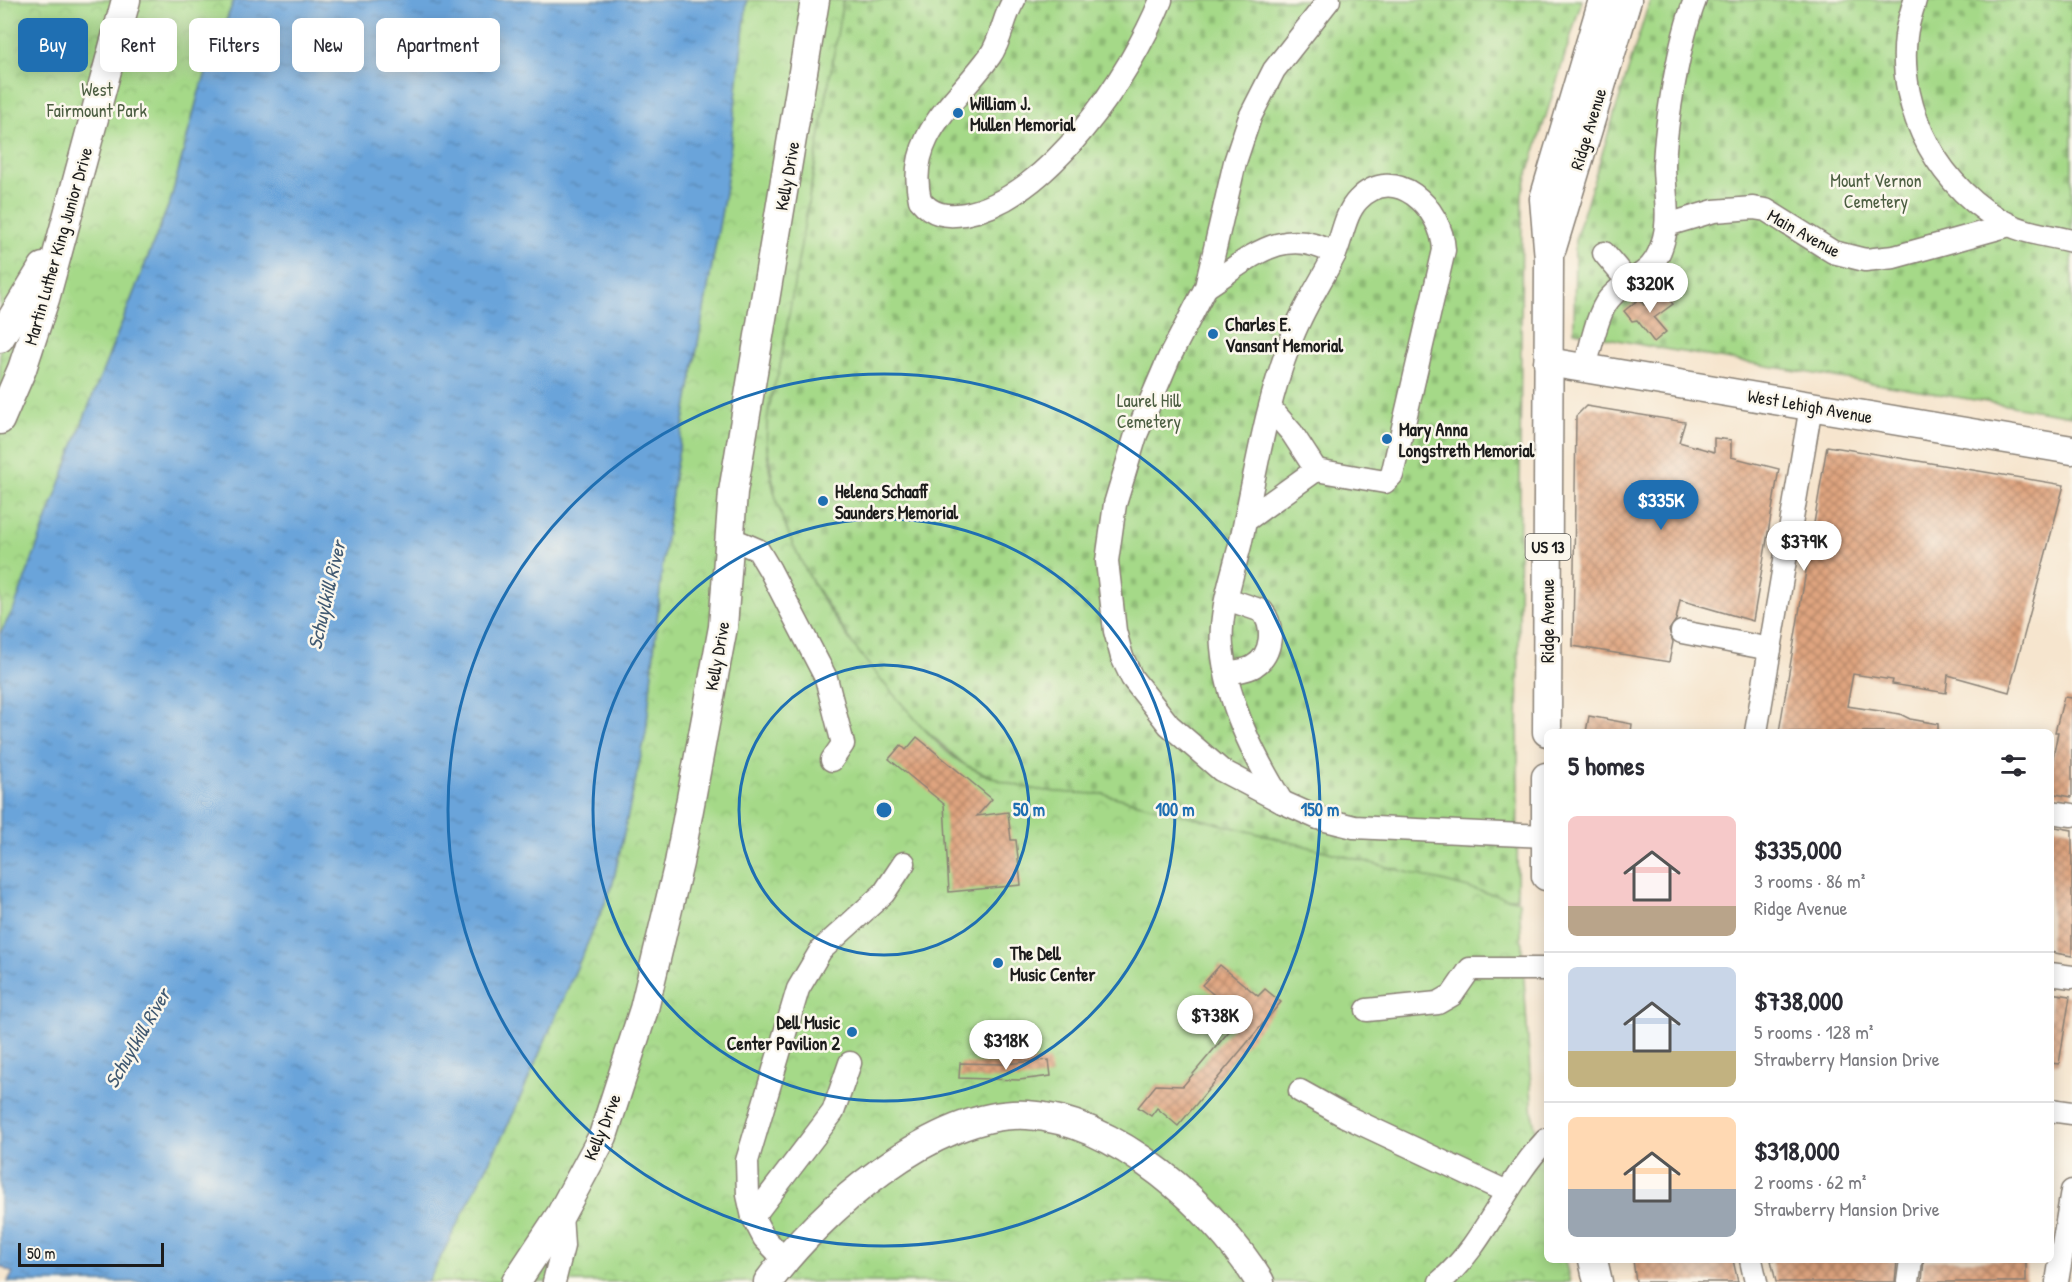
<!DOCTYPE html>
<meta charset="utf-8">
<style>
:root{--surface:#fff;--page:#f7f7f7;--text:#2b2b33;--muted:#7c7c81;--line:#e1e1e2;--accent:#1f6fb2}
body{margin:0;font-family:"Patrick Hand",sans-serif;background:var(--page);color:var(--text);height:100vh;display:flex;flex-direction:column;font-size:22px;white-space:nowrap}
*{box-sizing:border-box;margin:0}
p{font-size:20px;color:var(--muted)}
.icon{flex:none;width:33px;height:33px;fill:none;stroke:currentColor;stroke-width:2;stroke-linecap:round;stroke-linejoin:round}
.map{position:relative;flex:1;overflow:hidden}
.details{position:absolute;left:1544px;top:729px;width:510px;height:534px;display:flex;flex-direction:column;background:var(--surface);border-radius:9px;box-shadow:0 3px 15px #0003}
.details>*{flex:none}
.top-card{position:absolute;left:18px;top:18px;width:570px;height:54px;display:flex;gap:12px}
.scale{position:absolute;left:18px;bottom:15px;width:146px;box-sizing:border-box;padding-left:6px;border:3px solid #1c1c1c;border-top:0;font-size:16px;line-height:21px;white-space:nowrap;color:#1c1c1c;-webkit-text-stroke:4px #fbf7ec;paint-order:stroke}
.price{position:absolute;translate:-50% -51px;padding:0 14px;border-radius:21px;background:#fff;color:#222;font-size:20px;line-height:39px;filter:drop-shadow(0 2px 3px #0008)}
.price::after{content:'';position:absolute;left:50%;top:36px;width:18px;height:14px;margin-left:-9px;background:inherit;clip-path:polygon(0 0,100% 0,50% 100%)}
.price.on{background:var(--accent);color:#fff}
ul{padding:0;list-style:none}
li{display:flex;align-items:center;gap:18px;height:150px;padding:0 24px}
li+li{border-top:2px solid var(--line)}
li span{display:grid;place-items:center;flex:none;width:168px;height:120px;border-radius:9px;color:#555}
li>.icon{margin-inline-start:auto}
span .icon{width:72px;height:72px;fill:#fffc;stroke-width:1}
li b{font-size:26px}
h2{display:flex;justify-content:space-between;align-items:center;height:72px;padding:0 24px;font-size:26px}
.tag{padding:0 21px;border-radius:9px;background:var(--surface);box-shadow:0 3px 15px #0003;font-size:21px;line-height:54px}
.tag.on{background:var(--accent);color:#fff}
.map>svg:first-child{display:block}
.cemetery{fill:url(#cemetery-stones);stroke:#607a52;stroke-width:1.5}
.park{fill:url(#park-crowns);stroke:#607a52;stroke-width:1.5}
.water{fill:url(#water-ripples);stroke:#44607b;stroke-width:1.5}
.building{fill:url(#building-cross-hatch)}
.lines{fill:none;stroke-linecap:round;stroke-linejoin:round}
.minor-casing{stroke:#898075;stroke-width:25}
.major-casing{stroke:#898075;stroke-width:31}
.minor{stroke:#fff;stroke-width:22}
.major{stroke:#fff;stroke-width:28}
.ring{fill:none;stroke:#1f6fb2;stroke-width:3}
.poi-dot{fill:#1f6fb2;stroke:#fbf7ec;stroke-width:2}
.labels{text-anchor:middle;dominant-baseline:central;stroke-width:5;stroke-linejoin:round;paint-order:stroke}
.shield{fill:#fbf7ec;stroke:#5f5e5a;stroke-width:1.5}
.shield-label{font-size:16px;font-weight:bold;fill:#1c1c1c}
.park-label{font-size:18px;fill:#4c5e42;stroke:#fbf7ec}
.poi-label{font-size:18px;font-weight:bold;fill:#1c1c1c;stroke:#fbf7ec;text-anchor:start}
.street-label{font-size:18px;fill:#1c1c1c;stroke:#fbf7ec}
.water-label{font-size:20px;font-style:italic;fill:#405971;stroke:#fbf7ec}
.centre{fill:#1f6fb2;stroke:#fbf7ec;stroke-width:3}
.ring-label{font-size:18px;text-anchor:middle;font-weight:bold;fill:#1f6fb2;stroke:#fbf7ec;stroke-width:5;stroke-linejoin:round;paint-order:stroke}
</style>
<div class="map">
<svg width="2072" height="1282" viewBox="0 0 2072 1282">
<defs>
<pattern id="cemetery-stones" width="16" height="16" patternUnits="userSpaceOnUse" patternTransform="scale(1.5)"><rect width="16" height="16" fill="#a5d988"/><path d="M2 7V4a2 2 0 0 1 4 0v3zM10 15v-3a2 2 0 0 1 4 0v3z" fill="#8dba75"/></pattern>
<pattern id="park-crowns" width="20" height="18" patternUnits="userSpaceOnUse" patternTransform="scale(1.5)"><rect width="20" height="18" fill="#a5d988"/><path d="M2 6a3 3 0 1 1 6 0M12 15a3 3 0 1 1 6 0" fill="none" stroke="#8dba75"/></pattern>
<pattern id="water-ripples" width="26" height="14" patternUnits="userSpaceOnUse" patternTransform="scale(1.5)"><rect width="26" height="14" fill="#6ba4da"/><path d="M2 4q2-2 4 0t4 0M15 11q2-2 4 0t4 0" fill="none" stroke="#5785b0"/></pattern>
<pattern id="building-cross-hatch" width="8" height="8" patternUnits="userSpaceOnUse" patternTransform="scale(1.5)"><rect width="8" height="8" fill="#dfa47f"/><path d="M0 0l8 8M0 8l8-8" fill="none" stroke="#b48567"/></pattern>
</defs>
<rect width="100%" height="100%" fill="#fbf7ec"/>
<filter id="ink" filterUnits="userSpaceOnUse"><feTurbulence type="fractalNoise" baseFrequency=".0167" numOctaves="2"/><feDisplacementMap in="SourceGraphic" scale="12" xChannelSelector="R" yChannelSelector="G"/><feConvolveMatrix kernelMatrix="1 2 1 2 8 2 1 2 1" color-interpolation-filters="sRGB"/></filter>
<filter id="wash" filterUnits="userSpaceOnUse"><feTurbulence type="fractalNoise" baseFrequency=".008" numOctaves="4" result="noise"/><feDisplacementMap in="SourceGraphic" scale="24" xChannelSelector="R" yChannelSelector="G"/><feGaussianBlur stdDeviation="1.35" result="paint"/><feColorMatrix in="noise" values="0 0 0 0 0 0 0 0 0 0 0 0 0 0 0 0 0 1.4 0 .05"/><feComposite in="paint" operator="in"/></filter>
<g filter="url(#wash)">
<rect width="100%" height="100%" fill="#f6e5ce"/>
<g class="cemetery">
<path d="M 836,0 L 1582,0 L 1522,193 L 1517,898 L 1505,898 L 1103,794 L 1047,793 L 1013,786 L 965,765 L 910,716 L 864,662 L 800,562 L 777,507 L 765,431 L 815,166 Z"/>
<path d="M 1650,0 L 2072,0 L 2072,416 L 1652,347 L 1574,331 L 1575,240 Z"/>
</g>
<g class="park">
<path d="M 0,0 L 234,0 L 199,92 L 171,199 L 84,418 L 15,607 L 0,634 Z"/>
<path d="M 747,0 L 843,0 L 779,372 C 732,484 829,623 902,704 C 918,722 944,754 967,766 C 1015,791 1050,793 1103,794 L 1519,901 L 1533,1118 L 1546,1177 L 1546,1260 L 1565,1260 L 1570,1282 L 428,1282 L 510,1121 L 612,887 L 646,733 L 662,569 L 675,471 L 726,187 Z"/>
</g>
<path class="water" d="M 234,0 L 747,0 L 726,187 L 675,471 L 662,569 L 646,733 L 612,887 L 510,1121 L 428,1282 L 8,1282 L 13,1273 L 0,1266 L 0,634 L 15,606 L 84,418 L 171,199 L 199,92 Z"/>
<g id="blocks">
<g class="building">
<path d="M 1662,291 L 1673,304 L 1654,318 L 1666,332 L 1654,342 L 1637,320 L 1632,321 L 1624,311 L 1639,299 L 1644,305 Z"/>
<path d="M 1586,406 L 1685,422 L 1679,442 L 1714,452 L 1714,438 L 1731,440 L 1731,457 L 1779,469 L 1753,621 L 1680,600 L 1676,620 L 1669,630 L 1673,642 L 1669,662 L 1573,646 L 1576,416 Z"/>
<path d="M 1827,446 L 2064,485 L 2009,692 L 1948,675 L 1946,693 L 1892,684 L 1893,680 L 1853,674 L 1847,706 L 1900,714 L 1910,719 L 1938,724 L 1938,732 L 1779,732 Z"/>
<path d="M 2064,697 L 2072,698 L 2072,797 L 2050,793 L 2050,772 L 2058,732 L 2055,732 Z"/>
<path d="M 1589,716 L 1632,724 L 1631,732 L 1586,732 Z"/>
<path d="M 917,737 L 992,799 L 977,816 L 1008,812 L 1011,840 L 1016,840 L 1021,885 L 949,892 L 944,804 L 889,759 L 901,745 L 906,750 Z"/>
<path d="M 2050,826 L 2072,830 L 2072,956 L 2050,952 Z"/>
<path d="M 1220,965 L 1258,996 L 1265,989 L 1281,1002 L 1178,1126 L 1157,1108 L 1151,1116 L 1138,1107 L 1156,1085 L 1183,1086 L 1241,1017 L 1202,985 Z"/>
<path d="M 2050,993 L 2070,996 L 2059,1064 L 2050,1063 Z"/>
<path d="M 1049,1060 L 1051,1076 L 1019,1080 L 959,1078 L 960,1063 L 1004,1064 Z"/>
<path d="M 1633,1260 L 1733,1260 L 1738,1282 L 1636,1282 Z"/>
<path d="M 1771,1260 L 1897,1260 L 1895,1282 L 1776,1282 Z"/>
<path d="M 1924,1260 L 2026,1260 L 2026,1282 L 1922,1282 Z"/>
</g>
</g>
</g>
<g filter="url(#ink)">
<use href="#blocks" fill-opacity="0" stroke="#898075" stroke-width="1.5"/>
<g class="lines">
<defs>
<g id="minor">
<path d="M 1014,0 C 1003,17 1002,39 990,56 C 957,102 905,136 920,200 C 932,215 946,217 965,214 C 1049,199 1131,74 1161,0"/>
<path d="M 1329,0 L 1274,70 L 1250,117 L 1235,162 L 1206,287 L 1169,358 L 1136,435 L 1115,504 L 1107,561 L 1115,631 L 1122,657 L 1132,678 L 1169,725 L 1221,770 L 1282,802 L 1318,818 L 1354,827 L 1546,836"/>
<path d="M 1915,0 C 1912,11 1907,24 1906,36 C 1897,111 1941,192 2010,225 C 2028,234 2052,236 2072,241"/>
<path d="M 1667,225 L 1714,211 L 1753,208 L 1766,210 L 1833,252 L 1865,260 L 1894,257 L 2010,225"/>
<path d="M 1604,253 L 1630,284"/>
<path d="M 1206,287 C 1250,259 1282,223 1335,254"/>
<path d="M 1585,368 C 1590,350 1597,313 1609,299 C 1632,272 1653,281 1664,238 C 1670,214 1664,189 1664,165 C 1666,121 1679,41 1695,0"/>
<path d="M 1271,409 L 1292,433 L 1316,470"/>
<path d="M 1245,521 L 1316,470 L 1385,482 L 1392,475 L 1444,250 C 1442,207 1394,162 1358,200 C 1345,213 1342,238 1335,254 C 1320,284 1301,311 1290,343 C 1265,407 1255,478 1240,545 C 1232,577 1219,614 1222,647 C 1227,703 1253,755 1282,802"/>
<path d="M 730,538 L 758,550 L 770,570 L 826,678 L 843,744 L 832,760"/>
<path d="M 1682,632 L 1770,649"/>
<path d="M 1227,673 C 1235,671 1247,671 1254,666 C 1272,655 1275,627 1262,611 L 1227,599"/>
<path d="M 1756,732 L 1811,406"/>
<path d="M 2050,812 L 2072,815"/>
<path d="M 2050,974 L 2072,977"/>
<path d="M 1367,1010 L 1438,1003 L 1452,995 L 1470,969 L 1546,969"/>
<path d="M 1300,1091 L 1345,1116 L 1507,1192"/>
<path d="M 2050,1110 L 2072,1113"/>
<path d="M 753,1217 L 833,1112 L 850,1063"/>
<path d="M 785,1260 L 764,1238 L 753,1217 L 748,1195 L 747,1161 L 798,989 L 821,950 L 884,893 L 904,863"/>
<path d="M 1751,1260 L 1756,1282"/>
<path d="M 554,1282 L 563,1246 L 561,1214"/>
<path d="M 1440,1282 C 1486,1243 1504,1184 1546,1140"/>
<path d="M 1908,1282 L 1911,1260"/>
<path d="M 2057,1282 L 2072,1191"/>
</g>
<g id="major">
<path d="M 1552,248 L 1627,0"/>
<path d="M 0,338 L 43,267"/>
<path d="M 1548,362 L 2072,450"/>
<path d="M 0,420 L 22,369 L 45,299 L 126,0"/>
<path d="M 1547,732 L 1549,259 L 1544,199 L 1603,0"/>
<path d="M 1546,777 L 1546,876"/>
<path d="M 1593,1260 L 1598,1282"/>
<path d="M 516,1282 L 561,1214 L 603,1136 L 644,1009 L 679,863 L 723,627 L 733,492 L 815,0"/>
<path d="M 768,1282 C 819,1212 935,1110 1027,1115 C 1117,1120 1215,1209 1260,1282"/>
</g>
</defs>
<use href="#minor" class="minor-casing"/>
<use href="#major" class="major-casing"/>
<use href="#minor" class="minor"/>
<use href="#major" class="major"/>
</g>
</g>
<g class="ring">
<circle cx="884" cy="810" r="145"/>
<circle cx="884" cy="810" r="291"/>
<circle cx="884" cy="810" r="436"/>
</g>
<g class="poi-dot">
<circle cx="958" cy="113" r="6"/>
<circle cx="1213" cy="334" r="6"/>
<circle cx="1387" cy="439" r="6"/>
<circle cx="823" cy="501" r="6"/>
<circle cx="998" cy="963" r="6"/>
<circle cx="852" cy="1032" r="6"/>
</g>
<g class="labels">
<rect class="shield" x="1525.5" y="534" width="45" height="26" rx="4.5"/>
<g class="shield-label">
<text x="1548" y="547">US 13</text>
</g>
<g class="park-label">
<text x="97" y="89">West<tspan x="97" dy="21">Fairmount Park</tspan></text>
<text x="1876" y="180">Mount Vernon<tspan x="1876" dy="21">Cemetery</tspan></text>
<text x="1149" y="400">Laurel Hill<tspan x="1149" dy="21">Cemetery</tspan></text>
</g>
<g class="poi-label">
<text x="970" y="103">William J.<tspan x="970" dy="21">Mullen Memorial</tspan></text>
<text x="1225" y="324">Charles E.<tspan x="1225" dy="21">Vansant Memorial</tspan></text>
<text x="1399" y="429">Mary Anna<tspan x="1399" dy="21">Longstreth Memorial</tspan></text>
<text x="835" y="491">Helena Schaaff<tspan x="835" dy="21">Saunders Memorial</tspan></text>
<text x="1010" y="953">The Dell<tspan x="1010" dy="21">Music Center</tspan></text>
<text x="840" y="1022" text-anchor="end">Dell Music<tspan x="840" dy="21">Center Pavilion 2</tspan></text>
</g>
<g class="street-label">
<text transform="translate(1588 129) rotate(-73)">Ridge Avenue</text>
<text transform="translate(787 176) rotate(-80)">Kelly Drive</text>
<text transform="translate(1804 233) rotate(29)">Main Avenue</text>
<text transform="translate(58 246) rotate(-74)">Martin Luther King Junior Drive</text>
<text transform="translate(1810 406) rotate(10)">West Lehigh Avenue</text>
<text transform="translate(1547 621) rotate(-90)">Ridge Avenue</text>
<text transform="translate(717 656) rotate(-80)">Kelly Drive</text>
<text transform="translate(602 1127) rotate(-68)">Kelly Drive</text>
</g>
<g class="water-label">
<text transform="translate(326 595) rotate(-77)">Schuylkill River</text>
<text transform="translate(137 1038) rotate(-60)">Schuylkill River</text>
</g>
</g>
<circle cx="884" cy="810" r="9" class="centre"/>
<g class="ring-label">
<text x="1029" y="816">50 m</text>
<text x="1175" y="816">100 m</text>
<text x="1320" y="816">150 m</text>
</g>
</svg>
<div class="scale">50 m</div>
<b class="price" style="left:1650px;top:314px">$320K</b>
<b class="price on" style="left:1661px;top:531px">$335K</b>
<b class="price" style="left:1804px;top:572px">$379K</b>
<b class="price" style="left:1215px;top:1046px">$738K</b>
<b class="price" style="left:1006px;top:1071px">$318K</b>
<div class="top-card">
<a class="tag on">Buy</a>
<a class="tag">Rent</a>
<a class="tag">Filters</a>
<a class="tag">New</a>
<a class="tag">Apartment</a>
</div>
<section class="details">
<h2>5 homes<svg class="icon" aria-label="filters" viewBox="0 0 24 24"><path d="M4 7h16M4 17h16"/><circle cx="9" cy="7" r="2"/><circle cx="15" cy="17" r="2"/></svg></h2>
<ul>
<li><span style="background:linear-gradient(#f6c9c9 75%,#b9a48a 0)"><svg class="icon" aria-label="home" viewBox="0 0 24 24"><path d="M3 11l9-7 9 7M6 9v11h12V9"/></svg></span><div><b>$335,000</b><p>3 rooms · 86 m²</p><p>Ridge Avenue</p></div></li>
<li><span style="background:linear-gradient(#c9d6e8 70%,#c2b280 0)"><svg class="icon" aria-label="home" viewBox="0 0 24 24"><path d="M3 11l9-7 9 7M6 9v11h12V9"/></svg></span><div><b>$738,000</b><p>5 rooms · 128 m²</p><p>Strawberry Mansion Drive</p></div></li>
<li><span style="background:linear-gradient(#ffd9b3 60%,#9aa5b1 0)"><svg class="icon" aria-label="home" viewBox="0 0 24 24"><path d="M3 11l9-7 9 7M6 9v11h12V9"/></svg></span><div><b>$318,000</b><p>2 rooms · 62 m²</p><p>Strawberry Mansion Drive</p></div></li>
</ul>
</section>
</div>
